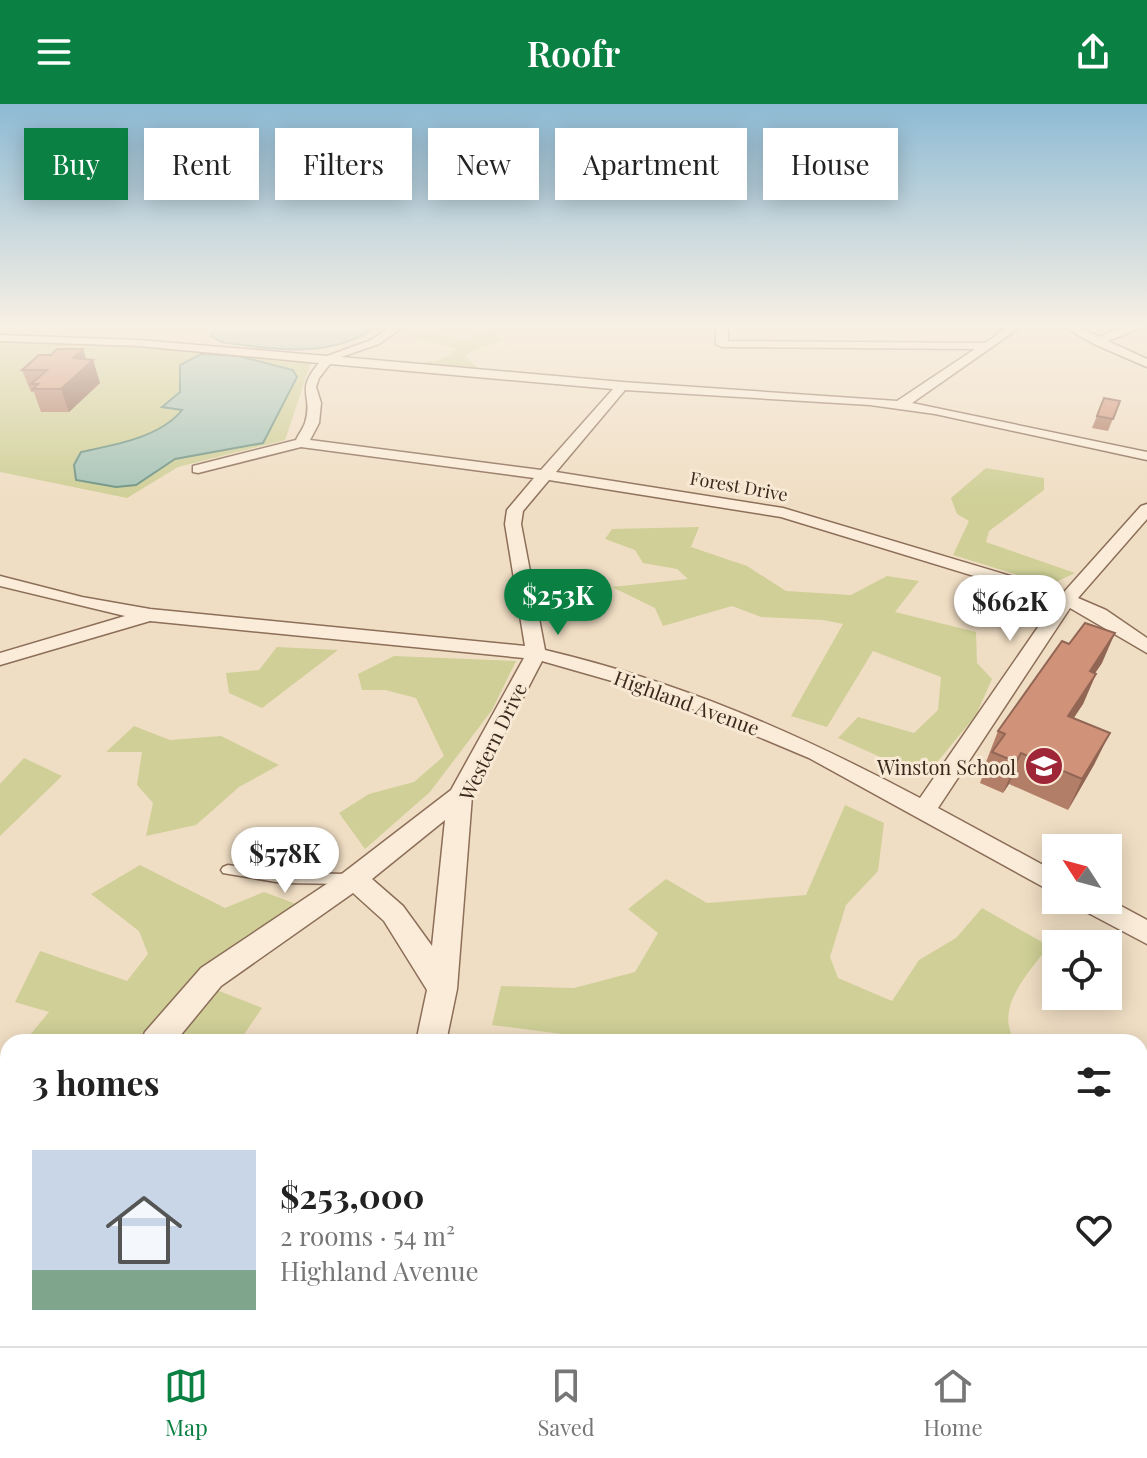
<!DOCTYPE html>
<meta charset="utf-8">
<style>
:root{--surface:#fff;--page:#f2f2f2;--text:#222;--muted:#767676;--line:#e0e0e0;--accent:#0b8043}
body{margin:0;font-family:"Playfair Display",serif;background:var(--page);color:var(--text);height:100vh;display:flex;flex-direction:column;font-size:30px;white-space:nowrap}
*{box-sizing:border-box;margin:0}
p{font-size:26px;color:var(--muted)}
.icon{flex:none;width:44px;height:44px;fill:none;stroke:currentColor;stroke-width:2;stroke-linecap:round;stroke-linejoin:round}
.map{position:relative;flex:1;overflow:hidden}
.details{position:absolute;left:0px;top:930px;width:1148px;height:312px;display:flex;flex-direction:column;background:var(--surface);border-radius:24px 24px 0 0;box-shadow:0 4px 20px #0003}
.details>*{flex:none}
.top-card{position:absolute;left:24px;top:24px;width:1100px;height:72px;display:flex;gap:16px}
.needle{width:52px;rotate:306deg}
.controls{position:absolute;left:1042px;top:730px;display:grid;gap:16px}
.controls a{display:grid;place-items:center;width:80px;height:80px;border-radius:0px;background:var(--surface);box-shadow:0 4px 20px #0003;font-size:40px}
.price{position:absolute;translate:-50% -68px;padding:0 18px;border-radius:28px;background:#fff;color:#222;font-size:26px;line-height:52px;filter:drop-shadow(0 2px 4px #0008)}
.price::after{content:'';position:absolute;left:50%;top:48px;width:24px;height:18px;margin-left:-12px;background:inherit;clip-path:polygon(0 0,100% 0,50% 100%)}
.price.active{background:var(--accent);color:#fff}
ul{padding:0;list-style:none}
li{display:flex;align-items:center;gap:24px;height:200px;padding:0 32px}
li+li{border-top:2px solid var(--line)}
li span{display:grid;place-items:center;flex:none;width:224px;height:160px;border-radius:0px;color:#555}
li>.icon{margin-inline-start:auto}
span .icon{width:96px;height:96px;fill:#fffc;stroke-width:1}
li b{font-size:34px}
h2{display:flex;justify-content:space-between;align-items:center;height:96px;padding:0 32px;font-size:34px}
.chip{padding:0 28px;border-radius:0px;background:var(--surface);box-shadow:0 4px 20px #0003;font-size:28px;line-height:72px}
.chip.active{background:var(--accent);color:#fff}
header{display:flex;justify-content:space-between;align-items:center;height:104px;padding:0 32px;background:var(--accent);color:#fff;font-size:36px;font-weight:600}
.tab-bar{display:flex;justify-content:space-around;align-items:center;height:112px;border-top:2px solid var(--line);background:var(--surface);font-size:22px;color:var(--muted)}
.tab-bar a{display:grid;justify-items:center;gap:4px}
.tab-bar .active{color:var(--accent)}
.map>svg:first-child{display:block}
.green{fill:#cfcf97}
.water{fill:#a6c3b7;stroke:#6c9284;stroke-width:2}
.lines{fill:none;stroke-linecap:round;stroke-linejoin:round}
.lane-casing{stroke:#8c6e59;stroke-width:3}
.street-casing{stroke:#8c6e59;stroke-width:3}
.lane{fill:#faecd8;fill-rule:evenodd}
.street{fill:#faecd8;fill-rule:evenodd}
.wall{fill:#b37e67}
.shaded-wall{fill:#926654}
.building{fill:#d09278;stroke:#926654;stroke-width:2}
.labels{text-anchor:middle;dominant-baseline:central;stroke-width:6;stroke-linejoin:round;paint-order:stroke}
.far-street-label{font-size:18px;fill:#3b291e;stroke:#f7e9d4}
.street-label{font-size:20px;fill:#3b291e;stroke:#f7e9d4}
.poi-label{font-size:20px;fill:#3b291e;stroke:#f7e9d4;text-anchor:end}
</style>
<header><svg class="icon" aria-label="menu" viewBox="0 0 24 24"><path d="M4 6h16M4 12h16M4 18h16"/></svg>Roofr<svg class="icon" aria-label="share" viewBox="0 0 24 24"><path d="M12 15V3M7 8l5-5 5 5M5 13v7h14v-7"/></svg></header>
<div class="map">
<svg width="1147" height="1242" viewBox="0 0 1147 1242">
<rect width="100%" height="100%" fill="#f0dec4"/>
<g class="green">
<path d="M 490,222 L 499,222 L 495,233 L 505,235 C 491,242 478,242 465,252 L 479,265 L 406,262 L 440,256 L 457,245 L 411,232 L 417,227 L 470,236 Z"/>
<path d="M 0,236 L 132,241 L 311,258 L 285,336 L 178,363 L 127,394 L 0,368 Z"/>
<path d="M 986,364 L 1044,374 L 1044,386 L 989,427 L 986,438 L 1075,469 L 1050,481 L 953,451 L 969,417 L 957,410 L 951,394 Z"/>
<path d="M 699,423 L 691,443 L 747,462 L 786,487 L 851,491 L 887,472 L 919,477 L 895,508 L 976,528 L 977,559 L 992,575 L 976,611 L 925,673 L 838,634 L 858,613 L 914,629 L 938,606 L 941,573 L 873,547 L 827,623 L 791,612 L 843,520 L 823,516 L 761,513 L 732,502 L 663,522 L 655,504 L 612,483 L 688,475 L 677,465 L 643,459 L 635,446 L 605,435 L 612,425 Z"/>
<path d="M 277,543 L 338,546 L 262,604 L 229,589 L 226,569 L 259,566 Z"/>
<path d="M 394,552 L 516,557 L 492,606 L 430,688 L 365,745 L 339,709 L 369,690 L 414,678 L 444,652 L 416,594 L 385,586 L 362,586 L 358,570 Z"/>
<path d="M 134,622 L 170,636 L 221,632 L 279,661 L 239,683 L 196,721 L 146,732 L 153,699 L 137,681 L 142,648 L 106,648 Z"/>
<path d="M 24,654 L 62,672 L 0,732 L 0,680 Z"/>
<path d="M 845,701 L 884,719 L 878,767 L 846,801 L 830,853 L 838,874 L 892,897 L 919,856 L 956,834 L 982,804 L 1049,842 C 1030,867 992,905 1016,938 L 623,938 L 492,921 L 501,882 L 574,884 L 635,868 L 658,829 L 628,805 L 666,775 L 707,799 L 806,791 Z"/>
<path d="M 140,761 L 225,804 L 264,788 L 296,800 L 214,857 L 139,938 L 24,938 L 49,908 L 15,898 L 40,847 L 127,877 L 148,850 L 139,827 L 91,790 Z"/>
<path d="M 209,883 L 262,904 L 239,938 L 166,938 Z"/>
<path d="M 8,1068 L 8,1208 L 0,1215 L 0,1073 Z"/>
</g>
<g class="water">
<path d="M 216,222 L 377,222 C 332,256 272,245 221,238 L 211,232 Z"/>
<path d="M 201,250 L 238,252 L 293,266 L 297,273 L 263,339 L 175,355 L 136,381 L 116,383 L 76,376 L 74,361 L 81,348 C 114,341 161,333 182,306 L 162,303 L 180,288 L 180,261 Z"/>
</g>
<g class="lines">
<defs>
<path id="lane" d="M 228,761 L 282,769 L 348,770 L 353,771 L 355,775 L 353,779 L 348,780 L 282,779 L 223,769 L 221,766 L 223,763 Z"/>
<g id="street">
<path d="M 391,222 L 404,222 L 379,240 L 341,253 L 622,278 L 897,297 L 975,245 L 722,243 L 716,240 L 716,222 L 728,222 L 728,237 L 985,239 L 1009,222 L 1022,222 L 912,299 L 1147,348 L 1147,356 L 935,310 L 870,301 L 625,286 L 556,368 L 783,404 L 1064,488 L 1141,402 L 1147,400 L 1147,415 L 1078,494 L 1106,506 L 1147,534 L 1147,549 L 1070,504 L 938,704 L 1056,768 L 1056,790 L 809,654 L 654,589 L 542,557 L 472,692 L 457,885 L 446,938 L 416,938 L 427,886 L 384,817 L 353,789 L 221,882 L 175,938 L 141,938 L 145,928 L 201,864 L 343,769 L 451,686 L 524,554 L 150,517 L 0,561 L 0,549 L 125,512 L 0,482 L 0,472 L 82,493 L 150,505 L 525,542 L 505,420 L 507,406 L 534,374 L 301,343 L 198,369 L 193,368 L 193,362 L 296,336 C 298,331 303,325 305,319 C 314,290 294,288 319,259 L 139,242 L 0,237 L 0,231 L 139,236 L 327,252 L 371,236 ZM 330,260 L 613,285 L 541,366 L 310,336 L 319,319 L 321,299 L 316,283 L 319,274 ZM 549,376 L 781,413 L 1056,497 L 920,694 C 797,629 681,578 545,546 L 521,420 L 523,407 ZM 445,716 L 432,842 L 403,802 L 372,775 Z"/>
<path d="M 1062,222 L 1077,222 L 1099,233 L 1120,223 L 1146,222 L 1108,237 L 1147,255 L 1147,263 L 1094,240 Z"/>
<path d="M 1108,795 L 1147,816 L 1147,840 L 1077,803 L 1073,796 Z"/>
<path d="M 8,1039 L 8,1074 L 0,1077 L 0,1042 Z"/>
<path d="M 1147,1187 L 1147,1225 L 1140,1228 L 1140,1190 Z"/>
<path d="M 312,1234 L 350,1234 L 348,1242 L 308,1242 Z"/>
<path d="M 1047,1234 L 1101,1234 L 1098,1242 L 1043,1242 Z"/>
</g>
</defs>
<use href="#lane" class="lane-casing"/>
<use href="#street" class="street-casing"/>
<use href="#lane" class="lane"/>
<use href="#street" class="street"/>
</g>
<g class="wall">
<path d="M 86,256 L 93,256 L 100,279 L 69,308 L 41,308 L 34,288 L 31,288 L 22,266 Z"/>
<path d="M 1104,294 L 1120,297 L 1108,327 L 1092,324 Z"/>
<path d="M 1102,559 L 1095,569 L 1096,570 L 1083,600 L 1073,614 L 1095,659 L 1068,706 L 1009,680 L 1003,689 L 980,679 L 988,658 L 986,658 L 998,627 Z"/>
</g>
<g class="shaded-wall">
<path d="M 83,245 L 88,261 L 93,256 L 100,279 L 69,308 L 61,285 L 73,254 Z"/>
<path d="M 1115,529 L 1102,559 L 1076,597 L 1090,567 Z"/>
<path d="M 1096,570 L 1083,600 L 1055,643 L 1068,612 Z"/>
<path d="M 1110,629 L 1095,659 L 1068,706 L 1082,675 Z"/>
<path d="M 1021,649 L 1009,680 L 1003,689 L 1016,658 Z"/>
</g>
<g class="building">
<path d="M 57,245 L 83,245 L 73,254 L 93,256 L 61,285 L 33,285 L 38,280 L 31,280 L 47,266 L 22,266 L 39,251 L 51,251 Z"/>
<path d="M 1104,294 L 1120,297 L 1113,315 L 1097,312 Z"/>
<path d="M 1085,519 L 1115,529 L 1090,567 L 1096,570 L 1068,612 L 1110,629 L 1082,675 L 1021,649 L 1016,658 L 992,648 L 1005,630 L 998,627 L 1062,537 L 1069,540 Z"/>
</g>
<linearGradient id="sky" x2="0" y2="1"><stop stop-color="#8dbad4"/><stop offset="0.56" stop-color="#f8f0e4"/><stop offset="1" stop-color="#f8f0e4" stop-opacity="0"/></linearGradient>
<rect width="1147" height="396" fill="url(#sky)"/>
<defs>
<symbol id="school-disc" viewBox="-11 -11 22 22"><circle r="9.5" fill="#9e2636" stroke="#f7e9d4"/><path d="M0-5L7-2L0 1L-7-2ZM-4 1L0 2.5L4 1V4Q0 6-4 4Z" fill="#fff"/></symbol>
</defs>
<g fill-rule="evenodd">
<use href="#school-disc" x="1022" y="640" width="44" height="44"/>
</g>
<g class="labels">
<g class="far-street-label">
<text transform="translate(739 382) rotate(10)">Forest Drive</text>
</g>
<g class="street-label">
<text transform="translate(687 598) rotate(20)">Highland Avenue</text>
<text transform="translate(492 637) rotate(-64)">Western Drive</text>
</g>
<g class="poi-label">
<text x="1016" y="662">Winston School</text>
</g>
</g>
</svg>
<div class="controls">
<a><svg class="needle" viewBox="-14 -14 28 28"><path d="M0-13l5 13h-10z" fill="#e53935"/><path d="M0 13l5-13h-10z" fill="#767676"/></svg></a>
<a><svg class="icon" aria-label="locate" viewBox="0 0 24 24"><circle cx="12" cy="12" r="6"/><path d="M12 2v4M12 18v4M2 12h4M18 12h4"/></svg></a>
</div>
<b class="price active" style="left:558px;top:533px">$253K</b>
<b class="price" style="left:1010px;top:539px">$662K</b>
<b class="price" style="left:285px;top:791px">$578K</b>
<div class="top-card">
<a class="chip active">Buy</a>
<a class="chip">Rent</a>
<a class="chip">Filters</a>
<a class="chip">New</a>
<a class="chip">Apartment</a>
<a class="chip">House</a>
</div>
<section class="details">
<h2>3 homes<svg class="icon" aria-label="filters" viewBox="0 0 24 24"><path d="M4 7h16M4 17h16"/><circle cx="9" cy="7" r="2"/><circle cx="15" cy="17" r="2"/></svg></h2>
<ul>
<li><span style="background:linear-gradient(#c9d6e8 75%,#7fa58c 0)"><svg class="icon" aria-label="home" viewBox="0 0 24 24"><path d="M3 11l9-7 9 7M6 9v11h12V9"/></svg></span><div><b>$253,000</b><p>2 rooms · 54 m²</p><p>Highland Avenue</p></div><svg class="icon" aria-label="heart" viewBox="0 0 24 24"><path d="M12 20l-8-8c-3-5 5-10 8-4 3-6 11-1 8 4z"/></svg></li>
</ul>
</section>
</div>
<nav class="tab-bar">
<a class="active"><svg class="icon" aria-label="map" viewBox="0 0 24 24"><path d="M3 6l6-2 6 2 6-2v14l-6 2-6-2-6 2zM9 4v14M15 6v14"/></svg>Map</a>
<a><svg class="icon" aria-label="saved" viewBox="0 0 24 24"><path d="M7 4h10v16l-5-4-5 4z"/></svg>Saved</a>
<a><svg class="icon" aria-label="home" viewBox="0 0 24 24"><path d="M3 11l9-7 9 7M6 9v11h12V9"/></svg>Home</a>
</nav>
